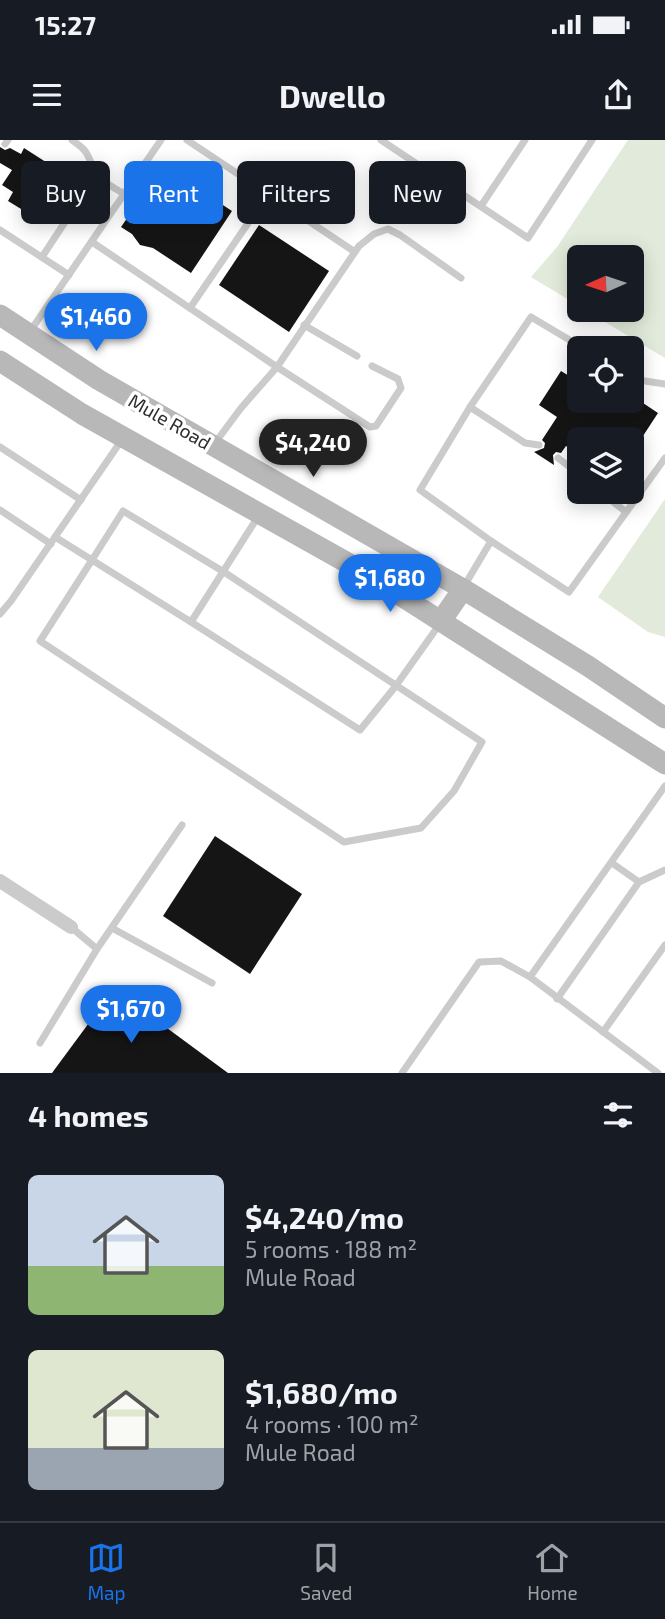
<!DOCTYPE html>
<meta charset="utf-8">
<style>
:root{--surface:#171b24;--page:#242831;--text:#f1f3f6;--muted:#9ea1a6;--line:#363941;--accent:#1a73e8}
body{margin:0;font-family:"Exo 2",sans-serif;background:var(--page);color:var(--text);height:100vh;display:flex;flex-direction:column;font-size:26px;white-space:nowrap}
*{box-sizing:border-box;margin:0}
p{font-size:23px;color:var(--muted)}
.icon{flex:none;width:38px;height:38px;fill:none;stroke:currentColor;stroke-width:2;stroke-linecap:round;stroke-linejoin:round}
.map{position:relative;height:933px;overflow:hidden}
.drawer{display:flex;flex-direction:column;background:var(--surface);flex:1}
.drawer>*{flex:none}
.top-card{position:absolute;left:21px;top:21px;width:623px;height:63px;display:flex;gap:14px}
.needle{width:46px;rotate:267deg}
.buttons{position:absolute;left:567px;top:105px;display:grid;gap:14px}
.buttons a{display:grid;place-items:center;width:77px;height:77px;border-radius:10px;background:var(--surface);box-shadow:0 4px 18px #0003;font-size:35px}
.price{position:absolute;translate:-50% -60px;padding:0 16px;border-radius:24px;background:var(--accent);color:#fff;font-size:23px;line-height:46px;filter:drop-shadow(0 2px 4px #0008)}
.price::after{content:'';position:absolute;left:50%;top:42px;width:21px;height:16px;margin-left:-10px;background:inherit;clip-path:polygon(0 0,100% 0,50% 100%)}
.price.current{background:#222;color:#fff}
ul{padding:0;list-style:none}
li{display:flex;align-items:center;gap:21px;height:175px;padding:0 28px}
li span{display:grid;place-items:center;flex:none;width:196px;height:140px;border-radius:10px;color:#555}
li>.icon{margin-inline-start:auto}
span .icon{width:84px;height:84px;fill:#fffc;stroke-width:1}
li b{font-size:30px}
h2{display:flex;justify-content:space-between;align-items:center;height:84px;padding:0 28px;font-size:30px}
.tag{padding:0 24px;border-radius:10px;background:var(--surface);box-shadow:0 4px 18px #0003;font-size:24px;line-height:63px}
.tag.current{background:var(--accent);color:#fff}
.status{display:flex;justify-content:space-between;align-items:center;height:49px;padding:0 35px;background:var(--surface);direction:ltr}
.status svg{height:19px;fill:currentColor}
header{display:flex;justify-content:space-between;align-items:center;height:91px;padding:0 28px;background:var(--surface);font-size:32px;font-weight:700}
.dock{display:flex;justify-content:space-around;align-items:center;height:98px;border-top:2px solid var(--line);background:var(--surface);font-size:19px;color:var(--muted)}
.dock a{display:grid;justify-items:center;gap:4px}
.dock .current{color:var(--accent)}
.map>svg:first-child{display:block}
.green{fill:#e2ebdb}
.building{fill:#151515}
.lines{fill:none;stroke-linecap:round;stroke-linejoin:round}
.service{stroke:#cbcbcb;stroke-width:7}
.minor{stroke:#cbcbcb;stroke-width:14}
.secondary{stroke:#b8b8b8;stroke-width:21}
.labels{text-anchor:middle;dominant-baseline:central;stroke-width:7;stroke-linejoin:round;paint-order:stroke}
.street-label{font-size:19px;fill:#2e2e2e;stroke:#fff}
</style>
<div class="status"><b>15:27</b><svg viewBox="0 0 49 12"><path d="M0 12V9h3v3zM5 12V6h3v6zM10 12V3h3v9zM15 12V0h3v12zM26 1h20v11H26zM47 4h2v5h-2z"/></svg></div>
<header><svg class="icon" aria-label="menu" viewBox="0 0 24 24"><path d="M4 6h16M4 12h16M4 18h16"/></svg>Dwello<svg class="icon" aria-label="share" viewBox="0 0 24 24"><path d="M12 15V3M7 8l5-5 5 5M5 13v7h14v-7"/></svg></header>
<div class="map">
<svg width="665" height="933" viewBox="0 0 665 933">
<rect width="100%" height="100%" fill="#fff"/>
<g class="green">
<path d="M 628,0 L 665,0 L 665,218 L 585,170 L 632,170 L 632,117 L 579,117 L 579,166 L 531,137 L 557,107 Z"/>
<path d="M 665,359 L 665,497 L 648,492 L 598,457 Z"/>
</g>
<g class="building">
<path d="M 0,7 L 5,10 L 10,8 L 21,14 L 24,8 L 77,42 L 53,81 L 30,66 L 26,72 L 8,61 L 13,52 L 2,45 L 12,30 L 0,23 Z"/>
<path d="M 163,26 L 232,71 L 191,133 L 153,108 L 140,105 L 132,94 L 121,87 Z"/>
<path d="M 259,85 L 329,131 L 289,192 L 219,145 Z"/>
<path d="M 561,231 L 579,242 L 579,261 L 640,261 L 658,273 L 641,299 L 579,299 L 579,314 L 566,306 L 561,313 L 556,312 L 553,315 L 554,325 L 534,312 L 544,308 L 545,303 L 542,300 L 557,277 L 539,265 Z"/>
<path d="M 215,696 L 302,754 L 250,834 L 163,776 Z"/>
<path d="M 114,849 L 228,933 L 52,933 Z"/>
</g>
<g class="lines">
<g class="service">
<path d="M 72,0 C 91,13 86,15 96,33 C 100,42 116,48 124,54"/>
<path d="M 187,0 L 355,112"/>
<path d="M 381,0 L 528,98 L 592,0"/>
<path d="M 5,4 L 8,0"/>
<path d="M 481,66 L 525,0"/>
<path d="M 0,90 L 69,135"/>
<path d="M 92,102 L 277,227 L 370,287 L 376,286 L 401,248 L 398,239 L 372,226"/>
<path d="M 42,117 L 96,35"/>
<path d="M 190,168 L 268,54"/>
<path d="M 304,185 L 357,216"/>
<path d="M 31,190 L 161,0"/>
<path d="M 632,239 L 665,244"/>
<path d="M 470,267 L 531,177 L 583,208"/>
<path d="M 215,303 L 241,268 L 277,227 L 359,106 L 374,94 L 388,89 L 400,95 L 461,138"/>
<path d="M 539,305 L 525,303 L 470,267 L 420,350 L 491,401 L 569,452 L 665,318"/>
<path d="M 0,307 L 81,360"/>
<path d="M 558,318 L 579,334"/>
<path d="M 601,352 L 626,372"/>
<path d="M 0,370 L 51,404"/>
<path d="M 55,397 L 92,420 L 123,371 L 224,432 L 482,602 L 454,651 L 421,688 L 344,702 L 40,501 L 92,420 L 191,482 L 259,375"/>
<path d="M 463,448 L 491,401"/>
<path d="M 0,474 L 11,461 L 121,301"/>
<path d="M 191,482 L 360,590 L 395,547 L 439,485"/>
<path d="M 612,723 L 639,742 L 665,730"/>
<path d="M 112,788 L 212,843"/>
<path d="M 97,809 L 182,685"/>
<path d="M 557,859 L 639,742"/>
<path d="M 603,892 L 665,805"/>
<path d="M 40,903 L 97,809 L 71,787"/>
<path d="M 402,933 L 479,822 L 501,821 L 530,837"/>
<path d="M 658,933 L 530,837 L 665,646"/>
</g>
<path class="minor" d="M 0,741 L 71,787"/>
<g class="secondary">
<path d="M 0,175 L 99,240 L 463,449 L 588,526 L 665,578"/>
<path d="M 0,221 L 82,274 L 362,431 L 665,624"/>
<path d="M 441,481 L 463,449"/>
</g>
</g>
<g class="labels">
<g class="street-label">
<text transform="translate(170 281) rotate(30)">Mule Road</text>
</g>
</g>
</svg>
<div class="buttons">
<a><svg class="needle" viewBox="-14 -14 28 28"><path d="M0-13l5 13h-10z" fill="#e53935"/><path d="M0 13l5-13h-10z" fill="#9ea1a6"/></svg></a>
<a><svg class="icon" aria-label="locate" viewBox="0 0 24 24"><circle cx="12" cy="12" r="6"/><path d="M12 2v4M12 18v4M2 12h4M18 12h4"/></svg></a>
<a><svg class="icon" aria-label="layers" viewBox="0 0 24 24"><path d="M12 4l9 5-9 5-9-5zM3 14l9 5 9-5"/></svg></a>
</div>
<b class="price" style="left:96px;top:213px">$1,460</b>
<b class="price current" style="left:313px;top:339px">$4,240</b>
<b class="price" style="left:390px;top:474px">$1,680</b>
<b class="price" style="left:131px;top:905px">$1,670</b>
<div class="top-card">
<a class="tag">Buy</a>
<a class="tag current">Rent</a>
<a class="tag">Filters</a>
<a class="tag">New</a>
</div>
</div>
<section class="drawer">
<h2>4 homes<svg class="icon" aria-label="filters" viewBox="0 0 24 24"><path d="M4 7h16M4 17h16"/><circle cx="9" cy="7" r="2"/><circle cx="15" cy="17" r="2"/></svg></h2>
<ul>
<li><span style="background:linear-gradient(#c9d6e8 65%,#8fb573 0)"><svg class="icon" aria-label="home" viewBox="0 0 24 24"><path d="M3 11l9-7 9 7M6 9v11h12V9"/></svg></span><div><b>$4,240/mo</b><p>5 rooms · 188 m²</p><p>Mule Road</p></div></li>
<li><span style="background:linear-gradient(#dfe7d0 70%,#9aa5b1 0)"><svg class="icon" aria-label="home" viewBox="0 0 24 24"><path d="M3 11l9-7 9 7M6 9v11h12V9"/></svg></span><div><b>$1,680/mo</b><p>4 rooms · 100 m²</p><p>Mule Road</p></div></li>
</ul>
</section>
<nav class="dock">
<a class="current"><svg class="icon" aria-label="map" viewBox="0 0 24 24"><path d="M3 6l6-2 6 2 6-2v14l-6 2-6-2-6 2zM9 4v14M15 6v14"/></svg>Map</a>
<a><svg class="icon" aria-label="saved" viewBox="0 0 24 24"><path d="M7 4h10v16l-5-4-5 4z"/></svg>Saved</a>
<a><svg class="icon" aria-label="home" viewBox="0 0 24 24"><path d="M3 11l9-7 9 7M6 9v11h12V9"/></svg>Home</a>
</nav>
